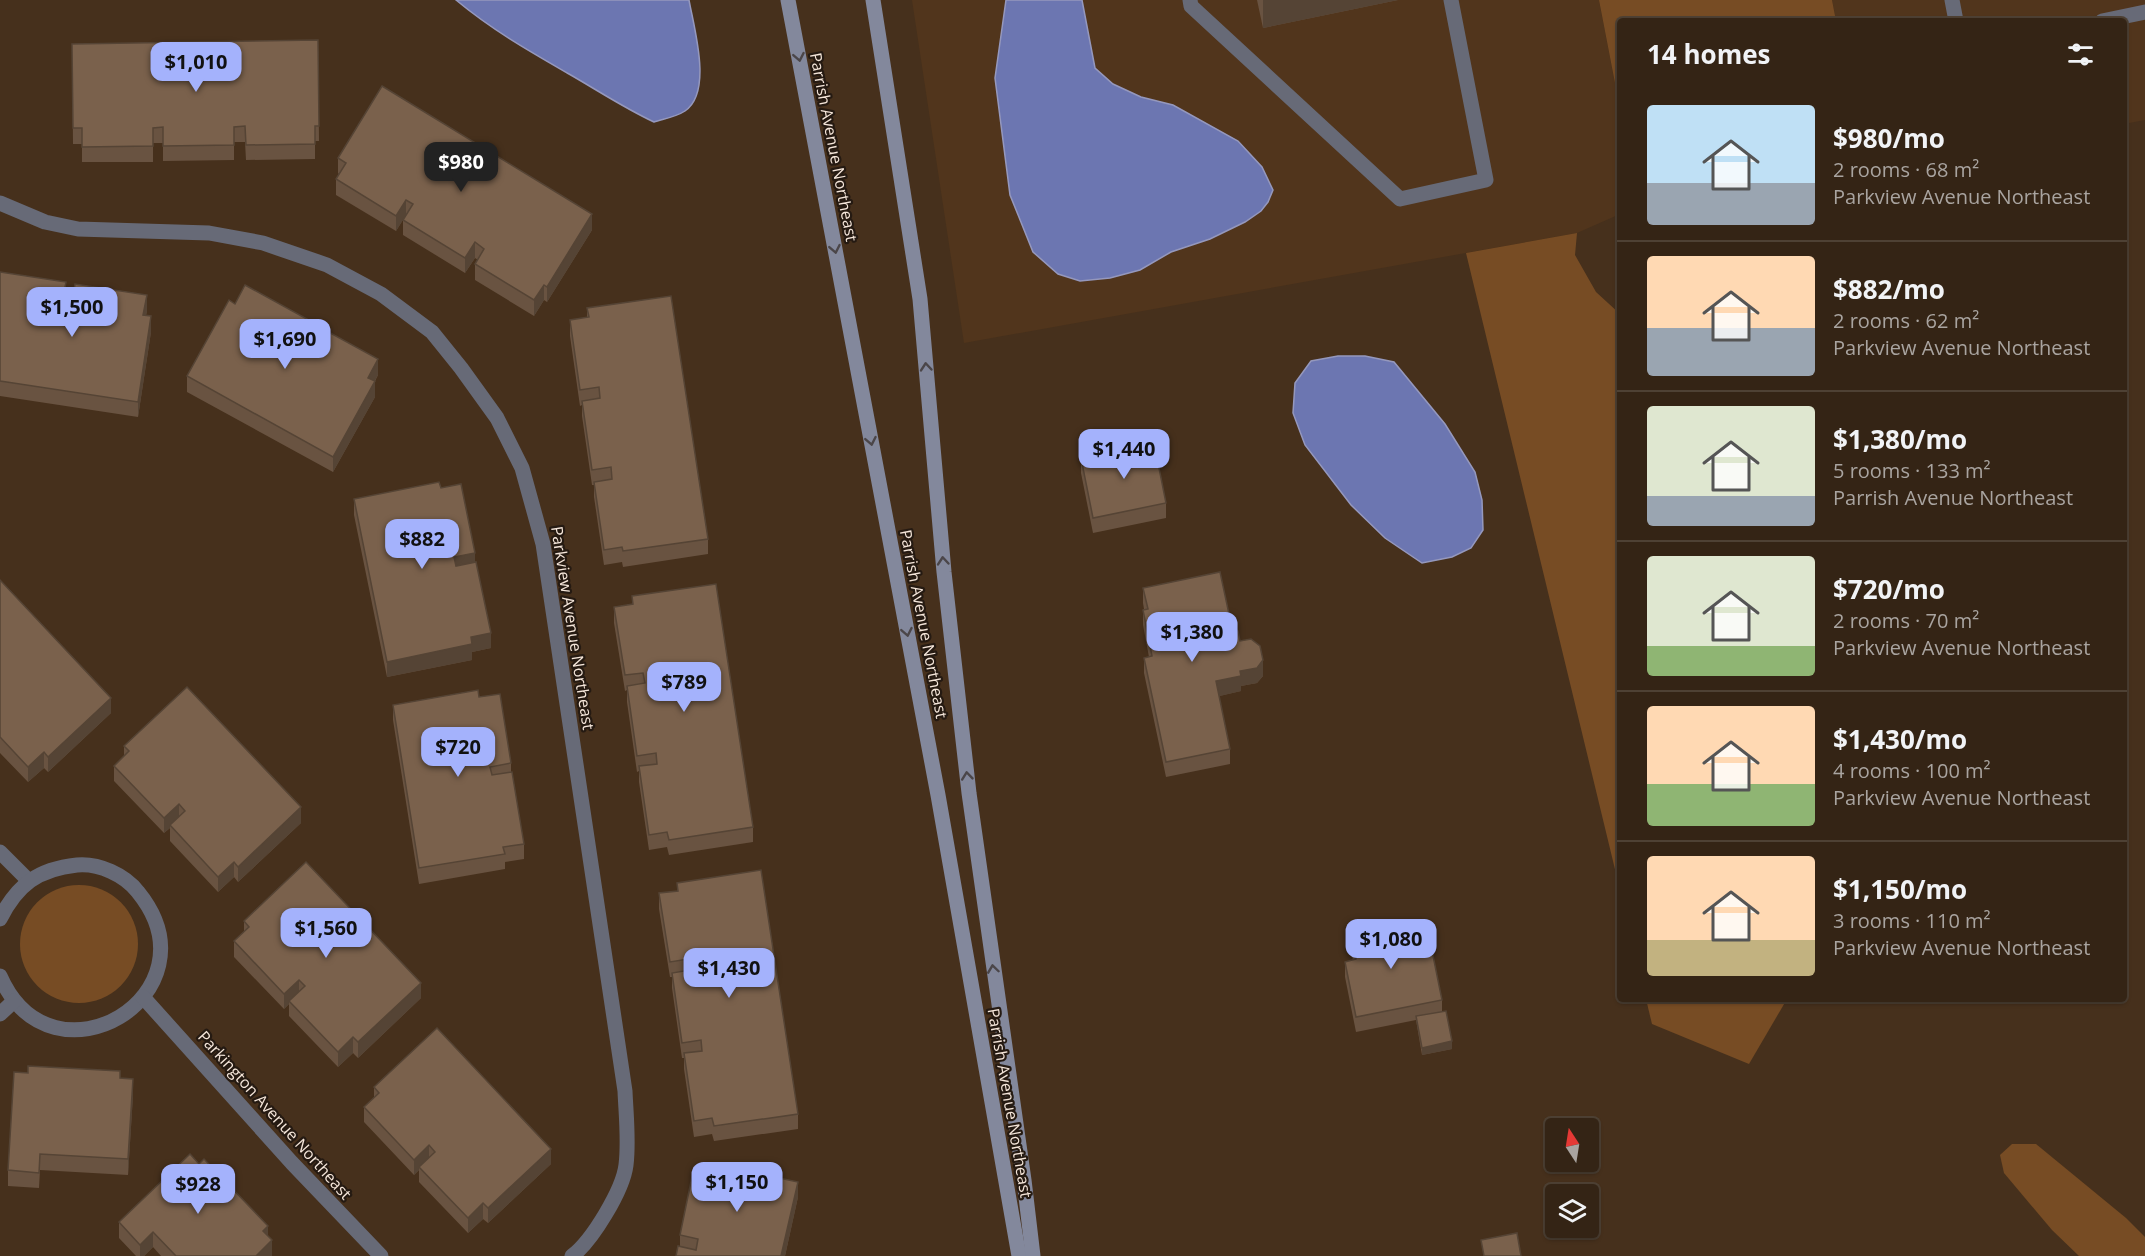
<!DOCTYPE html>
<meta charset="utf-8">
<style>
:root{--surface:#342415;--page:#3c2c1e;--text:#f1f3f6;--muted:#a9a4a0;--line:#4e4134;--accent:#a4b2fc}
body{margin:0;font-family:"Open Sans",sans-serif;background:var(--page);color:var(--text);height:100vh;display:flex;flex-direction:column;font-size:22px;white-space:nowrap}
*{box-sizing:border-box;margin:0}
p{font-size:20px;color:var(--muted)}
.icon{flex:none;width:33px;height:33px;fill:none;stroke:currentColor;stroke-width:2;stroke-linecap:round;stroke-linejoin:round}
.map{position:relative;flex:1;overflow:hidden}
.side{position:absolute;left:1617px;top:18px;width:510px;height:984px;display:flex;flex-direction:column;background:var(--surface);border-radius:6px;box-shadow:0 2px 4px #0004,0 0 0 2px var(--line)}
.side>*{flex:none}
.needle{width:39px;rotate:348deg}
.buttons{position:absolute;left:1545px;top:1118px;display:grid;gap:12px}
.buttons a{display:grid;place-items:center;width:54px;height:54px;border-radius:6px;background:var(--surface);box-shadow:0 2px 4px #0004,0 0 0 2px var(--line);font-size:30px}
.price{position:absolute;translate:-50% -51px;padding:0 14px;border-radius:12px;background:var(--accent);color:#111;font-size:20px;line-height:39px;filter:drop-shadow(0 2px 3px #0008)}
.price::after{content:'';position:absolute;left:50%;top:36px;width:18px;height:14px;margin-left:-9px;background:inherit;clip-path:polygon(0 0,100% 0,50% 100%)}
.price.selected{background:#222;color:#fff}
ul{padding:0;list-style:none}
li{display:flex;align-items:center;gap:18px;height:150px;padding:0 30px}
li+li{border-top:2px solid var(--line)}
li span{display:grid;place-items:center;flex:none;width:168px;height:120px;border-radius:6px;color:#555}
li>.icon{margin-inline-start:auto}
span .icon{width:72px;height:72px;fill:#fffc;stroke-width:1}
li b{font-size:26px}
h2{display:flex;justify-content:space-between;align-items:center;height:72px;padding:0 30px;font-size:26px}
.map>svg:first-child{display:block}
.built{fill:#51351c}
.green{fill:#774c24}
.water{fill:#6c76b1;stroke:#9598bd;stroke-width:1.5}
.lines{fill:none;stroke-linecap:round;stroke-linejoin:round}
.lane{stroke:#676a77;stroke-width:15}
.street{stroke:#676a77;stroke-width:15}
.secondary{stroke:#83889c;stroke-width:15}
.wall{fill:#695341}
.shaded-wall{fill:#554435}
.building{fill:#7a614c;stroke:#554435;stroke-width:1.5}
.oneway{stroke:#4b4649}
.labels{text-anchor:middle;dominant-baseline:central;stroke-width:4.5;stroke-linejoin:round;paint-order:stroke}
.street-label{font-size:16px;fill:#f5e6da;stroke:#251a12}
</style>
<div class="map">
<svg width="2145" height="1256" viewBox="0 0 2145 1256">
<rect width="100%" height="100%" fill="#46301c"/>
<g class="built">
<path d="M 912,0 L 1599,0 L 1620,109 L 1620,214 L 1577,233 L 964,343 Z"/>
<path d="M 1832,0 L 2145,0 L 2145,120 L 2124,124 L 2124,21 L 1836,21 Z"/>
</g>
<g class="green">
<path d="M 1599,0 L 1832,0 L 1836,21 L 1620,21 L 1620,109 Z"/>
<path d="M 1577,233 L 1575,255 L 1596,292 L 1620,314 L 1620,890 L 1466,253 Z"/>
<circle cx="79" cy="944" r="59"/>
<path d="M 1646,999 L 1787,999 L 1749,1064 L 1652,1024 Z"/>
<path d="M 2012,1144 L 2036,1144 L 2126,1218 L 2145,1237 L 2145,1256 L 2079,1256 L 2052,1230 L 2004,1173 L 2000,1155 Z"/>
</g>
<g class="water">
<path d="M 456,0 L 689,0 C 694,28 713,92 685,111 C 676,117 663,119 654,122 C 624,108 597,90 569,74 C 529,51 492,30 456,0 Z"/>
<path d="M 1006,0 L 1082,0 L 1095,68 L 1113,84 L 1141,97 L 1173,105 L 1238,141 L 1262,167 L 1273,190 L 1268,202 L 1261,211 L 1245,222 L 1210,239 L 1171,252 L 1140,270 L 1110,278 L 1080,281 L 1058,274 L 1033,252 L 1010,195 L 995,78 Z"/>
<path d="M 1338,356 L 1365,356 L 1394,362 L 1445,424 L 1475,472 L 1482,500 L 1483,530 L 1471,548 L 1452,557 L 1422,563 L 1385,538 L 1351,505 L 1305,445 L 1293,413 L 1295,383 L 1311,361 Z"/>
</g>
<g class="lines">
<g class="lane">
<path d="M 1190,0 L 1191,6 L 1400,199 L 1486,180 L 1451,0"/>
<path d="M 1952,0 L 1956,21"/>
<path d="M 2102,21 L 2145,12"/>
</g>
<g class="street">
<path d="M 0,203 L 45,222 L 78,229 L 209,233 L 263,243 L 327,265 L 381,294 L 432,332 L 461,368 L 497,418 L 522,468 L 543,544 L 625,1091 C 626,1115 629,1141 626,1165 C 623,1190 592,1241 572,1256"/>
<path d="M 0,852 L 29,881"/>
<path d="M 0,919 C 17,885 38,869 77,865 C 99,863 125,875 138,892 C 221,994 52,1095 0,976"/>
<path d="M 143,997 L 292,1163 L 381,1256"/>
<path d="M 0,1014 L 14,1001"/>
</g>
<g class="secondary">
<path d="M 788,0 L 938,795 L 1019,1256"/>
<path d="M 873,0 L 920,299 L 944,572 L 969,793 L 1024,1180 L 1033,1256"/>
</g>
</g>
<g class="wall">
<path d="M 1257,0 L 1398,0 L 1263,28 Z"/>
<path d="M 318,40 L 319,141 L 315,141 L 315,159 L 246,160 L 245,142 L 234,142 L 234,160 L 163,161 L 163,143 L 153,143 L 153,162 L 82,162 L 82,144 L 73,144 L 72,44 Z"/>
<path d="M 338,158 L 592,230 L 547,302 L 544,300 L 534,316 L 475,280 L 475,264 L 478,260 L 475,258 L 465,273 L 403,235 L 403,220 L 406,215 L 396,231 L 336,195 L 336,179 L 339,174 L 338,173 Z"/>
<path d="M 0,272 L 66,297 L 65,303 L 147,311 L 146,315 L 151,332 L 138,417 L 0,396 Z"/>
<path d="M 235,304 L 307,334 L 303,341 L 378,375 L 375,381 L 375,397 L 333,472 L 187,392 L 187,376 Z"/>
<path d="M 587,308 L 708,539 L 708,554 L 623,567 L 622,562 L 604,565 L 594,497 L 594,485 L 592,485 L 582,416 L 582,405 L 580,406 L 570,336 L 570,320 L 587,318 Z"/>
<path d="M 1081,458 L 1166,503 L 1166,518 L 1093,533 L 1081,473 Z"/>
<path d="M 441,488 L 475,562 L 491,648 L 472,652 L 472,660 L 387,677 L 354,515 L 354,499 Z"/>
<path d="M 0,580 L 111,713 L 48,772 L 44,768 L 28,782 L 0,753 Z"/>
<path d="M 1143,588 L 1229,627 L 1240,641 L 1263,676 L 1257,683 L 1241,686 L 1241,691 L 1219,696 L 1230,749 L 1230,764 L 1166,777 L 1144,673 L 1144,658 L 1149,657 L 1143,625 L 1143,610 L 1144,609 L 1143,603 Z"/>
<path d="M 632,596 L 753,827 L 753,842 L 669,855 L 667,847 L 649,850 L 639,782 L 639,771 L 637,772 L 627,702 L 627,690 L 625,691 L 614,623 L 614,607 L 632,604 Z"/>
<path d="M 479,697 L 511,763 L 511,772 L 524,844 L 524,859 L 505,862 L 505,869 L 419,884 L 393,720 L 393,705 Z"/>
<path d="M 124,746 L 301,823 L 238,882 L 234,877 L 218,892 L 170,841 L 170,828 L 164,833 L 114,781 L 114,766 L 124,756 Z"/>
<path d="M 677,883 L 798,1114 L 798,1129 L 714,1141 L 712,1134 L 694,1137 L 684,1069 L 684,1058 L 682,1058 L 672,988 L 672,977 L 670,977 L 659,909 L 659,893 L 677,891 Z"/>
<path d="M 244,921 L 421,998 L 358,1058 L 353,1053 L 338,1067 L 289,1016 L 289,1004 L 284,1009 L 234,957 L 234,941 L 244,932 Z"/>
<path d="M 1349,929 L 1392,938 L 1442,1000 L 1442,1011 L 1452,1049 L 1422,1055 L 1416,1020 L 1356,1032 L 1345,977 L 1345,962 L 1353,960 L 1349,944 Z"/>
<path d="M 120,1078 L 133,1095 L 128,1175 L 40,1170 L 39,1188 L 8,1186 L 8,1170 Z"/>
<path d="M 374,1087 L 551,1164 L 488,1223 L 483,1219 L 468,1233 L 419,1182 L 419,1170 L 414,1175 L 364,1122 L 364,1107 L 374,1098 Z"/>
<path d="M 798,1197 L 785,1256 L 676,1256 L 680,1246 L 680,1235 Z"/>
<path d="M 119,1222 L 272,1256 L 161,1256 L 153,1247 L 144,1256 L 136,1256 L 119,1238 Z"/>
</g>
<g class="shaded-wall">
<path d="M 1263,0 L 1398,0 L 1263,28 Z"/>
<path d="M 406,200 L 406,215 L 396,231 L 396,216 Z"/>
<path d="M 592,214 L 592,230 L 547,302 L 547,287 Z"/>
<path d="M 475,242 L 475,258 L 465,273 L 465,258 Z"/>
<path d="M 66,282 L 66,297 L 62,319 L 62,303 Z"/>
<path d="M 544,285 L 544,300 L 534,316 L 534,300 Z"/>
<path d="M 147,295 L 147,311 L 143,330 L 143,315 Z"/>
<path d="M 151,316 L 151,332 L 138,417 L 138,402 Z"/>
<path d="M 307,319 L 307,334 L 297,353 L 297,337 Z"/>
<path d="M 378,359 L 378,375 L 368,393 L 375,381 L 375,397 L 333,472 L 333,457 L 368,378 Z"/>
<path d="M 475,553 L 475,568 L 454,572 L 454,557 Z"/>
<path d="M 1229,614 L 1229,629 L 1220,631 L 1220,616 Z"/>
<path d="M 491,633 L 491,648 L 472,652 L 472,660 L 387,677 L 387,662 L 471,637 Z"/>
<path d="M 1263,660 L 1263,676 L 1257,683 L 1241,686 L 1241,691 L 1216,697 L 1216,681 L 1240,671 Z"/>
<path d="M 111,698 L 111,713 L 48,772 L 48,757 Z"/>
<path d="M 44,752 L 44,768 L 28,782 L 28,767 Z"/>
<path d="M 179,804 L 179,819 L 170,825 L 170,828 L 164,833 L 164,818 Z"/>
<path d="M 301,807 L 301,823 L 238,882 L 238,867 Z"/>
<path d="M 234,862 L 234,877 L 218,892 L 218,877 Z"/>
<path d="M 299,980 L 299,995 L 289,1001 L 289,1004 L 284,1009 L 284,994 Z"/>
<path d="M 421,983 L 421,998 L 358,1058 L 358,1042 Z"/>
<path d="M 353,1037 L 353,1053 L 338,1067 L 338,1052 Z"/>
<path d="M 1452,1041 L 1452,1049 L 1422,1055 L 1422,1048 Z"/>
<path d="M 133,1079 L 133,1095 L 128,1175 L 128,1159 Z"/>
<path d="M 429,1145 L 429,1161 L 419,1167 L 419,1170 L 414,1175 L 414,1160 Z"/>
<path d="M 551,1149 L 551,1164 L 488,1223 L 488,1208 Z"/>
<path d="M 798,1182 L 798,1197 L 785,1256 L 781,1256 Z"/>
<path d="M 483,1203 L 483,1219 L 468,1233 L 468,1218 Z"/>
<path d="M 268,1226 L 268,1242 L 263,1231 Z"/>
<path d="M 153,1232 L 153,1247 L 144,1256 L 140,1256 L 140,1245 Z"/>
<path d="M 272,1240 L 272,1256 L 256,1256 Z"/>
</g>
<g class="building">
<path d="M 318,40 L 319,126 L 315,126 L 315,144 L 246,145 L 245,126 L 234,127 L 234,145 L 163,146 L 163,127 L 153,128 L 153,146 L 82,147 L 82,128 L 73,128 L 72,44 Z"/>
<path d="M 382,86 L 592,214 L 547,287 L 544,285 L 534,300 L 475,264 L 484,249 L 475,242 L 465,258 L 403,220 L 413,204 L 406,200 L 396,216 L 336,179 L 346,163 L 338,158 Z"/>
<path d="M 0,272 L 66,282 L 62,303 L 72,304 L 75,284 L 147,295 L 143,315 L 151,316 L 138,402 L 0,381 Z"/>
<path d="M 245,285 L 307,319 L 297,337 L 304,342 L 314,324 L 378,359 L 368,378 L 375,381 L 333,457 L 187,376 L 229,300 L 235,304 Z"/>
<path d="M 671,296 L 708,539 L 623,551 L 622,547 L 604,550 L 594,482 L 612,479 L 611,467 L 592,470 L 582,401 L 600,398 L 599,387 L 580,390 L 570,320 L 589,317 L 587,308 Z"/>
<path d="M 1154,443 L 1166,503 L 1093,518 L 1081,458 Z"/>
<path d="M 439,482 L 441,488 L 461,484 L 475,553 L 454,557 L 456,566 L 476,562 L 491,633 L 471,637 L 472,644 L 387,662 L 354,499 Z"/>
<path d="M 1220,572 L 1229,614 L 1220,616 L 1223,628 L 1231,626 L 1238,631 L 1240,641 L 1251,639 L 1260,646 L 1263,660 L 1257,668 L 1240,671 L 1241,676 L 1216,681 L 1230,749 L 1166,762 L 1144,658 L 1152,656 L 1143,610 L 1148,609 L 1143,588 Z"/>
<path d="M 0,580 L 111,698 L 48,757 L 44,752 L 28,767 L 0,737 Z"/>
<path d="M 716,584 L 753,827 L 669,840 L 667,832 L 649,835 L 639,766 L 657,764 L 656,753 L 637,756 L 627,686 L 645,683 L 643,673 L 625,675 L 614,607 L 633,604 L 632,596 Z"/>
<path d="M 187,687 L 301,807 L 238,867 L 234,862 L 218,877 L 170,825 L 185,811 L 179,804 L 164,818 L 114,766 L 129,751 L 124,746 Z"/>
<path d="M 478,690 L 479,697 L 500,694 L 511,763 L 490,767 L 492,775 L 512,772 L 524,844 L 503,847 L 505,854 L 419,868 L 393,705 Z"/>
<path d="M 306,862 L 421,983 L 358,1042 L 353,1037 L 338,1052 L 289,1001 L 305,986 L 299,980 L 284,994 L 234,941 L 249,927 L 244,921 Z"/>
<path d="M 761,870 L 798,1114 L 714,1126 L 712,1118 L 694,1121 L 684,1053 L 702,1051 L 701,1040 L 682,1043 L 672,973 L 690,970 L 688,959 L 670,962 L 659,893 L 678,891 L 677,883 Z"/>
<path d="M 1389,921 L 1392,938 L 1428,931 L 1442,1000 L 1356,1017 L 1345,962 L 1356,959 L 1349,929 Z"/>
<path d="M 1446,1011 L 1452,1041 L 1422,1048 L 1416,1016 Z"/>
<path d="M 437,1028 L 551,1149 L 488,1208 L 483,1203 L 468,1218 L 419,1167 L 435,1152 L 429,1145 L 414,1160 L 364,1107 L 379,1093 L 374,1087 Z"/>
<path d="M 28,1066 L 120,1071 L 120,1078 L 133,1079 L 128,1159 L 40,1154 L 39,1173 L 8,1170 L 14,1072 L 28,1073 Z"/>
<path d="M 190,1154 L 199,1164 L 204,1159 L 268,1226 L 263,1231 L 272,1240 L 256,1256 L 176,1256 L 153,1232 L 140,1245 L 119,1222 Z"/>
<path d="M 715,1164 L 798,1182 L 781,1256 L 676,1256 L 678,1246 L 696,1250 L 698,1239 L 680,1235 L 694,1167 L 713,1171 Z"/>
<path d="M 1517,1233 L 1521,1256 L 1484,1256 L 1481,1240 Z"/>
</g>
<defs><path id="oneway-chevron" d="M-2-3.5L2.5 0L-2 3.5" fill="none" stroke-width="1.6" stroke-linecap="round" stroke-linejoin="round" transform="scale(1.5)"/></defs>
<g class="oneway">
<use href="#oneway-chevron" transform="translate(799 57) rotate(79)"/>
<use href="#oneway-chevron" transform="translate(835 249) rotate(79)"/>
<use href="#oneway-chevron" transform="translate(926 367) rotate(-95)"/>
<use href="#oneway-chevron" transform="translate(871 441) rotate(79)"/>
<use href="#oneway-chevron" transform="translate(943 561) rotate(-95)"/>
<use href="#oneway-chevron" transform="translate(907 632) rotate(79)"/>
<use href="#oneway-chevron" transform="translate(967 776) rotate(-96)"/>
<use href="#oneway-chevron" transform="translate(993 969) rotate(-98)"/>
</g>
<g class="labels">
<g class="street-label">
<text transform="translate(834 147) rotate(79)">Parrish Avenue Northeast</text>
<text transform="translate(924 624) rotate(79)">Parrish Avenue Northeast</text>
<text transform="translate(573 628) rotate(81)">Parkview Avenue Northeast</text>
<text transform="translate(1010 1103) rotate(80)">Parrish Avenue Northeast</text>
<text transform="translate(275 1115) rotate(48)">Parkington Avenue Northeast</text>
</g>
</g>
</svg>
<div class="buttons">
<a><svg class="needle" viewBox="-14 -14 28 28"><path d="M0-13l5 13h-10z" fill="#e53935"/><path d="M0 13l5-13h-10z" fill="#a9a4a0"/></svg></a>
<a><svg class="icon" aria-label="layers" viewBox="0 0 24 24"><path d="M12 4l9 5-9 5-9-5zM3 14l9 5 9-5"/></svg></a>
</div>
<b class="price" style="left:196px;top:93px">$1,010</b>
<b class="price selected" style="left:461px;top:193px">$980</b>
<b class="price" style="left:72px;top:338px">$1,500</b>
<b class="price" style="left:285px;top:370px">$1,690</b>
<b class="price" style="left:1124px;top:480px">$1,440</b>
<b class="price" style="left:422px;top:570px">$882</b>
<b class="price" style="left:1192px;top:663px">$1,380</b>
<b class="price" style="left:684px;top:713px">$789</b>
<b class="price" style="left:458px;top:778px">$720</b>
<b class="price" style="left:326px;top:959px">$1,560</b>
<b class="price" style="left:1391px;top:970px">$1,080</b>
<b class="price" style="left:729px;top:999px">$1,430</b>
<b class="price" style="left:737px;top:1213px">$1,150</b>
<b class="price" style="left:198px;top:1215px">$928</b>
<section class="side">
<h2>14 homes<svg class="icon" aria-label="filters" viewBox="0 0 24 24"><path d="M4 7h16M4 17h16"/><circle cx="9" cy="7" r="2"/><circle cx="15" cy="17" r="2"/></svg></h2>
<ul>
<li><span style="background:linear-gradient(#bfe0f5 65%,#9aa5b1 0)"><svg class="icon" aria-label="home" viewBox="0 0 24 24"><path d="M3 11l9-7 9 7M6 9v11h12V9"/></svg></span><div><b>$980/mo</b><p>2 rooms · 68 m²</p><p>Parkview Avenue Northeast</p></div></li>
<li><span style="background:linear-gradient(#ffd9b3 60%,#9aa5b1 0)"><svg class="icon" aria-label="home" viewBox="0 0 24 24"><path d="M3 11l9-7 9 7M6 9v11h12V9"/></svg></span><div><b>$882/mo</b><p>2 rooms · 62 m²</p><p>Parkview Avenue Northeast</p></div></li>
<li><span style="background:linear-gradient(#dfe7d0 75%,#9aa5b1 0)"><svg class="icon" aria-label="home" viewBox="0 0 24 24"><path d="M3 11l9-7 9 7M6 9v11h12V9"/></svg></span><div><b>$1,380/mo</b><p>5 rooms · 133 m²</p><p>Parrish Avenue Northeast</p></div></li>
<li><span style="background:linear-gradient(#dfe7d0 75%,#8fb573 0)"><svg class="icon" aria-label="home" viewBox="0 0 24 24"><path d="M3 11l9-7 9 7M6 9v11h12V9"/></svg></span><div><b>$720/mo</b><p>2 rooms · 70 m²</p><p>Parkview Avenue Northeast</p></div></li>
<li><span style="background:linear-gradient(#ffd9b3 65%,#8fb573 0)"><svg class="icon" aria-label="home" viewBox="0 0 24 24"><path d="M3 11l9-7 9 7M6 9v11h12V9"/></svg></span><div><b>$1,430/mo</b><p>4 rooms · 100 m²</p><p>Parkview Avenue Northeast</p></div></li>
<li><span style="background:linear-gradient(#ffd9b3 70%,#c2b280 0)"><svg class="icon" aria-label="home" viewBox="0 0 24 24"><path d="M3 11l9-7 9 7M6 9v11h12V9"/></svg></span><div><b>$1,150/mo</b><p>3 rooms · 110 m²</p><p>Parkview Avenue Northeast</p></div></li>
</ul>
</section>
</div>
